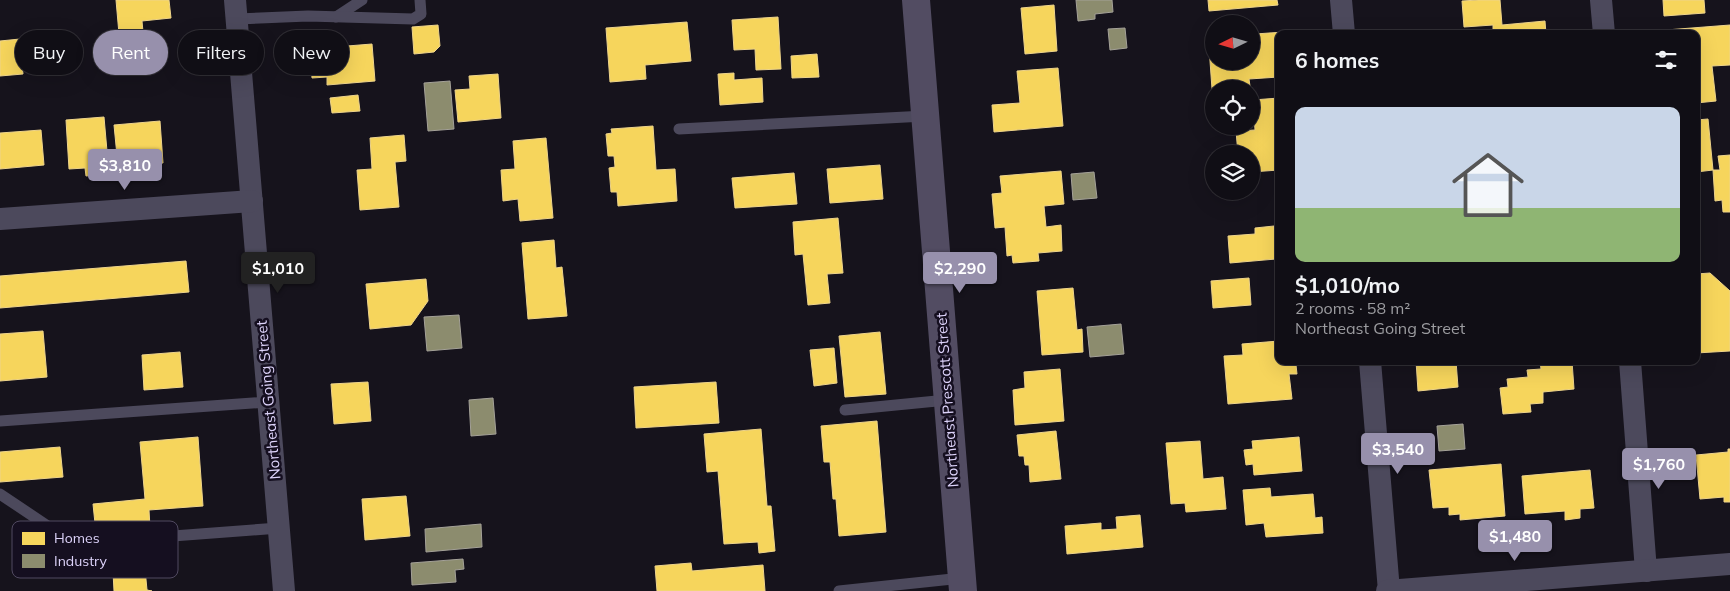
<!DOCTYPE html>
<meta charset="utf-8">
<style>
:root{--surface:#100e15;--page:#1e1c22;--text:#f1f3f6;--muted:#9c9ca0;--line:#302e34;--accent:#9790ac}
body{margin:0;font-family:Mulish,sans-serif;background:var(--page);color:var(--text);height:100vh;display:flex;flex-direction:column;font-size:19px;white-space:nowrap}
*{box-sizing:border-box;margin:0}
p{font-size:16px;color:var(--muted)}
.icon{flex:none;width:28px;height:28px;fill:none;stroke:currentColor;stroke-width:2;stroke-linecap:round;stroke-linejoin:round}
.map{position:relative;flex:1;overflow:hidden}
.panel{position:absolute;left:1275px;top:30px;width:425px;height:335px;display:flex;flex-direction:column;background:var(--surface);border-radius:10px;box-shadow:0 5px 20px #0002,0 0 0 1px var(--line)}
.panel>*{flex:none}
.top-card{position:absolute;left:15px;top:30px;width:475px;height:45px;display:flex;gap:10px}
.needle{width:32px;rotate:265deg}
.tools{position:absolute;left:1205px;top:15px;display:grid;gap:10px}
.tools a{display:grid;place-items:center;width:55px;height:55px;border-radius:50%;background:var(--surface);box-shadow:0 5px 20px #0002,0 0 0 1px var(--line);font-size:25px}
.price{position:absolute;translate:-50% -42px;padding:0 11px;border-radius:5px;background:var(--accent);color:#fff;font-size:16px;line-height:32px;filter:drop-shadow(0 1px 2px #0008)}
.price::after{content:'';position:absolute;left:50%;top:30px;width:15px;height:11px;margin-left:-8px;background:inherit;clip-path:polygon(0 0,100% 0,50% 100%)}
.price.current{background:#222;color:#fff}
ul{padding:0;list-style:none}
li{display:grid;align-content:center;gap:10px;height:265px;padding:0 20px}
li+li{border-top:1px solid var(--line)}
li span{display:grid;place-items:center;height:155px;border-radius:10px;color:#555}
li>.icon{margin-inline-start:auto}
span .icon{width:90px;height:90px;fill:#fffc;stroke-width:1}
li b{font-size:21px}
h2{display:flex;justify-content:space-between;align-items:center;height:60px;padding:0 20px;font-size:21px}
.chip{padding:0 18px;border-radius:22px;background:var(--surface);box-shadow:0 5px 20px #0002,0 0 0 1px var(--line);font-size:18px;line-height:45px}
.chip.current{background:var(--accent);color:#fff}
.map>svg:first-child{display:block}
.homes{fill:#f6d55c;stroke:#eed48b}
.industry{fill:#8c8c6e;stroke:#a4a198}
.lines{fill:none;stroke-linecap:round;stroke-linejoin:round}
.lane{stroke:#4c495c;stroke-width:11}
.street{stroke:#4c495c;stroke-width:22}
.secondary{stroke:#524c62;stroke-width:28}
.labels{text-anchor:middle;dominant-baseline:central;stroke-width:5;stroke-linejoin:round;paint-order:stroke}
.street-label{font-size:15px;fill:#ddd3fa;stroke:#150f20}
.key{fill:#150f20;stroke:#514a61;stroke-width:1}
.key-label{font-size:14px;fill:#ddd3fa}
</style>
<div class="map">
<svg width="1730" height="591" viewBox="0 0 1730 591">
<rect width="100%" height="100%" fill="#16131c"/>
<g class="homes">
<path d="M 116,0 L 169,0 L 171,18 L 142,21 L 143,32 L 119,34 Z"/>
<path d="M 1208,0 L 1277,0 L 1278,5 L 1209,11 Z"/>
<path d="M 1478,0 L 1500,0 L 1502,25 L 1545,21 L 1546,34 L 1493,34 L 1493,25 L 1464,27 L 1462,1 Z"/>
<path d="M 1663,0 L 1704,0 L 1705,13 L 1664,16 Z"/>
<path d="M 1054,5 L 1057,51 L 1025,54 L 1021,8 Z"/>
<path d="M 778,17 L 781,69 L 756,70 L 755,49 L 734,50 L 732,20 Z"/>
<path d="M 687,22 L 691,61 L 645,65 L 646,79 L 610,82 L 606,28 Z"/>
<path d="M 438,25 L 440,46 L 434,52 L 414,54 L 412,27 Z"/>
<path d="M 1730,25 L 1730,65 L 1712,66 L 1716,101 L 1696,103 L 1696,34 L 1666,34 L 1666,30 Z"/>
<path d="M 1284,32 L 1284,34 L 1279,34 L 1279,77 L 1249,79 L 1250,86 L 1212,89 L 1209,47 L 1214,47 L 1214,61 L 1251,61 L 1251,44 L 1256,43 L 1255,34 Z"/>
<path d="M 20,39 L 23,74 L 0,76 L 0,41 Z"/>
<path d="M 372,44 L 375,81 L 327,85 L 327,77 L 312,78 L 310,49 Z"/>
<path d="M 817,54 L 819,77 L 792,78 L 791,56 Z"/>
<path d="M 1058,68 L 1063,126 L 994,132 L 992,105 L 1020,103 L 1017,71 Z"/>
<path d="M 734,73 L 734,80 L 762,78 L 763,102 L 720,105 L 718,74 Z"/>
<path d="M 498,74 L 501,118 L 458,122 L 455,90 L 470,89 L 469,76 Z"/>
<path d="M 358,95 L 360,111 L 332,113 L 330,98 Z"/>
<path d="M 1279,98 L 1279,170 L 1251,172 L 1251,154 L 1238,154 L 1236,131 L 1255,130 L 1253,100 Z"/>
<path d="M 104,117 L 109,174 L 86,176 L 85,168 L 69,169 L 66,120 Z"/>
<path d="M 1708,119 L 1713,170 L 1696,172 L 1696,120 Z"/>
<path d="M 160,121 L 163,163 L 118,166 L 114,125 Z"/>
<path d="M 653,126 L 656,170 L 675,169 L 677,201 L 618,206 L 617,192 L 611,192 L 609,168 L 615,167 L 614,156 L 608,156 L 606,134 L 612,133 L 611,129 Z"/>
<path d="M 41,130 L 44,165 L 0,169 L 0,133 Z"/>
<path d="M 404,135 L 406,161 L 395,162 L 399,207 L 360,210 L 357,170 L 372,169 L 370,138 Z"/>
<path d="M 546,138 L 553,218 L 520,221 L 518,199 L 503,201 L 501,170 L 515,169 L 513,141 Z"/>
<path d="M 1730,155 L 1730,212 L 1723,212 L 1722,200 L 1715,201 L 1713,170 L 1720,170 L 1718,156 Z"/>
<path d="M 880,165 L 883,199 L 830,203 L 827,169 Z"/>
<path d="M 1061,171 L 1064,204 L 1044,206 L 1046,227 L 1061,225 L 1062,251 L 1038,253 L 1039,261 L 1013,263 L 1012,255 L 1007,256 L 1005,227 L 995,228 L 992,194 L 1002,193 L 1000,176 Z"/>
<path d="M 794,173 L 797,204 L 735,208 L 732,178 Z"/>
<path d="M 838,218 L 843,273 L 827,274 L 830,303 L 808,305 L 803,254 L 795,255 L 793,222 Z"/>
<path d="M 1274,226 L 1276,259 L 1230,263 L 1228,236 L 1255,234 L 1255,228 Z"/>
<path d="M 554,240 L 556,268 L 562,267 L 567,316 L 528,319 L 522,243 Z"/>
<path d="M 186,261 L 189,292 L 0,308 L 0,276 Z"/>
<path d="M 1710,273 L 1730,291 L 1730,351 L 1696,353 L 1696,274 Z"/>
<path d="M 1249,278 L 1251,305 L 1213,308 L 1211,281 Z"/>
<path d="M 426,279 L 428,301 L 411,325 L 370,329 L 366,284 Z"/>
<path d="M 1073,288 L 1077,330 L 1082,329 L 1083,352 L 1042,355 L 1037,291 Z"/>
<path d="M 43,331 L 47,377 L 0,381 L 0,334 Z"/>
<path d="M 880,332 L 886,394 L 845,397 L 839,336 Z"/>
<path d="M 1279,341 L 1279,361 L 1311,361 L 1311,363 L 1296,365 L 1297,374 L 1289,374 L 1292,399 L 1228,404 L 1224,356 L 1243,355 L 1242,344 Z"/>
<path d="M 834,348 L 837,383 L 814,386 L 810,350 Z"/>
<path d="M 180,352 L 183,387 L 144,390 L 142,355 Z"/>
<path d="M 1416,361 L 1456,361 L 1458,387 L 1418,391 Z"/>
<path d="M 1540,361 L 1572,361 L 1574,389 L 1543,392 L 1543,403 L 1530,404 L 1531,412 L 1503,414 L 1500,388 L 1508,387 L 1507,379 L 1528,377 L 1527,370 L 1541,369 Z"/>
<path d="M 1060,369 L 1064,421 L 1015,425 L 1013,390 L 1025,388 L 1024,372 Z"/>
<path d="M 368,382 L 371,421 L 334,424 L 331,384 Z"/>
<path d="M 716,382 L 719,423 L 636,428 L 634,387 Z"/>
<path d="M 877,421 L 886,532 L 839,536 L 836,499 L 833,499 L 830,462 L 824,462 L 821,426 Z"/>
<path d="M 761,429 L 767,506 L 771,506 L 775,551 L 759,553 L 758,542 L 724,544 L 718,471 L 707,472 L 704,434 Z"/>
<path d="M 1056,431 L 1061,479 L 1030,482 L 1029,465 L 1025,465 L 1024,456 L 1019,456 L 1017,435 Z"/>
<path d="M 198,437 L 203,506 L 149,510 L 150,528 L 96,533 L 93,504 L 145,499 L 140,442 Z"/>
<path d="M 1299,437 L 1302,471 L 1254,475 L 1253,464 L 1246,465 L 1244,450 L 1253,449 L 1252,441 Z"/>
<path d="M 1200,441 L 1203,479 L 1223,477 L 1226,509 L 1186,512 L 1185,503 L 1171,504 L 1166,443 Z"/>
<path d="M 60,447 L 63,477 L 0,482 L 0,452 Z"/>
<path d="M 1728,449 L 1730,449 L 1730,502 L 1724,502 L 1724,497 L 1700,499 L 1696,455 L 1728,452 Z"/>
<path d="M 1501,464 L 1505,516 L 1460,520 L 1460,514 L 1449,515 L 1449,507 L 1433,508 L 1429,470 Z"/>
<path d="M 1590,470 L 1594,508 L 1580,509 L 1580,518 L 1565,520 L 1565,511 L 1525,514 L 1522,476 Z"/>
<path d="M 1270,488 L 1271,497 L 1313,494 L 1315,518 L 1322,517 L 1323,533 L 1266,537 L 1264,523 L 1246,525 L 1243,490 Z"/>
<path d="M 406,496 L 410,536 L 365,540 L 362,499 Z"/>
<path d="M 1140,515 L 1143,547 L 1067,554 L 1065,526 L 1101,523 L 1101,530 L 1117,529 L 1116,517 Z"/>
<path d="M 691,563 L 692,571 L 763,565 L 765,591 L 657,591 L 655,566 Z"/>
<path d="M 145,569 L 147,590 L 152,591 L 114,591 L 113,572 Z"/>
</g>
<g class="industry">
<path d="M 1076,0 L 1112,0 L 1113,12 L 1095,14 L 1095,19 L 1078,21 Z"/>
<path d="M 1125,28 L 1127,48 L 1110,50 L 1108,29 Z"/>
<path d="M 450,81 L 454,129 L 428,131 L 424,83 Z"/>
<path d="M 1094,172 L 1097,198 L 1073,200 L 1071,174 Z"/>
<path d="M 459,315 L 462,348 L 427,351 L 424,317 Z"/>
<path d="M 1121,324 L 1124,354 L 1090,357 L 1087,327 Z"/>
<path d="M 493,398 L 496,434 L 471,436 L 469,400 Z"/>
<path d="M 1463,424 L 1465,449 L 1439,451 L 1437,426 Z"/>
<path d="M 481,524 L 482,547 L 426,552 L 425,529 Z"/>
<path d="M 463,559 L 464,569 L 455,570 L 456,582 L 412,585 L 411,563 Z"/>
</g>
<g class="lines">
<g class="lane">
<path d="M 336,17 L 362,0"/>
<path d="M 237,19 L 308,16 L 413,19 L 421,14 L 420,0"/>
<path d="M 679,129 L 925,116"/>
<path d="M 845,410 L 947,400"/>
<path d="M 0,421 L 268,402"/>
<path d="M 0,494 L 64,537 L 71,542 L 80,543 L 279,528"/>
<path d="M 839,591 L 962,578"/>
</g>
<g class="street">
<path d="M 235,0 L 284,591"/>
<path d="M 1341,0 L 1344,34"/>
<path d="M 1601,0 L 1604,34"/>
<path d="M 0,219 L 252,201"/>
<path d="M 1370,361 L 1389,591"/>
<path d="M 1630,361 L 1646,571"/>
<path d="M 1387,591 L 1730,564"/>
</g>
<path class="secondary" d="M 916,0 L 963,591"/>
</g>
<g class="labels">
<g class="street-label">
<text transform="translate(268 400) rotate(-95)">Northeast Going Street</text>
<text transform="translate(947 400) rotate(-94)">Northeast Prescott Street</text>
</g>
</g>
<rect x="12" y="521" width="166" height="57" rx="8" class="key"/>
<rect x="22" y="532" width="23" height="13" fill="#f6d55c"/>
<rect x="22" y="554" width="23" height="14" fill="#8c8c6e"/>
<g class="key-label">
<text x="54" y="543">Homes</text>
<text x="54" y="566">Industry</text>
</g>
</svg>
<div class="tools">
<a><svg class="needle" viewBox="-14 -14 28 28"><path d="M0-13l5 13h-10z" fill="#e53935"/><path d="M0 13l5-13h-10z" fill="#9c9ca0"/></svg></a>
<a><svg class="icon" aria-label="locate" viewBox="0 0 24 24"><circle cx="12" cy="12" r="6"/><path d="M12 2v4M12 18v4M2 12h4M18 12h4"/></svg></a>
<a><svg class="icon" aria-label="layers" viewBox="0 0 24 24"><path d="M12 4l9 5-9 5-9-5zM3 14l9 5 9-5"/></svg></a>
</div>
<b class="price" style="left:125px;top:191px">$3,810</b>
<b class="price current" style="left:278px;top:294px">$1,010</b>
<b class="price" style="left:960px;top:294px">$2,290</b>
<b class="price" style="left:1398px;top:475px">$3,540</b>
<b class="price" style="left:1659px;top:490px">$1,760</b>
<b class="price" style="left:1515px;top:562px">$1,480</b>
<div class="top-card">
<a class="chip">Buy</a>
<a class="chip current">Rent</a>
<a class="chip">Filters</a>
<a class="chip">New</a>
</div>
<section class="panel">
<h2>6 homes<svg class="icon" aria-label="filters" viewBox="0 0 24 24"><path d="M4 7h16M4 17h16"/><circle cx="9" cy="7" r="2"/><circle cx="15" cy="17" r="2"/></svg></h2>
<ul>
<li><span style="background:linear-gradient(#c9d6e8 65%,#8fb573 0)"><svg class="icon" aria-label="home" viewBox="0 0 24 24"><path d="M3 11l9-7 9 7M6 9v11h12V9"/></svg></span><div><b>$1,010/mo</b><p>2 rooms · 58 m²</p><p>Northeast Going Street</p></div></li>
</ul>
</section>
</div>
